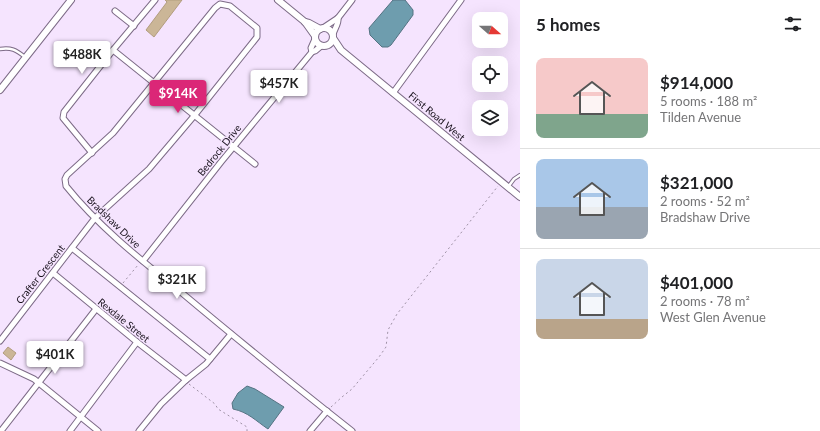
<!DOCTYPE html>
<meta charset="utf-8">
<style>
:root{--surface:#fff;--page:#f6f6f6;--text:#202124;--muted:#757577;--line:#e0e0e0;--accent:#db2777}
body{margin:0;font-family:Lato,sans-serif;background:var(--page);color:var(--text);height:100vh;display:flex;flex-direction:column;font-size:15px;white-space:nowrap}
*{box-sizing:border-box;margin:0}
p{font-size:13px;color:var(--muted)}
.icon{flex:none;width:22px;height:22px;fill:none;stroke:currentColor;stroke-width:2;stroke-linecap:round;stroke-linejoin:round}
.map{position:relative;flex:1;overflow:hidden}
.details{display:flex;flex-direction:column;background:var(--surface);width:300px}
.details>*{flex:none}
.needle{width:26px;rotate:111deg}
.tools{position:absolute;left:472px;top:12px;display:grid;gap:8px}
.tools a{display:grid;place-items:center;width:36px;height:36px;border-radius:8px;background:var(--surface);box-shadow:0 4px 16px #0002;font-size:20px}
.price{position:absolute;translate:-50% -34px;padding:0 9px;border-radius:4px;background:#fff;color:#222;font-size:13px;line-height:26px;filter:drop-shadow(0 1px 2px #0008)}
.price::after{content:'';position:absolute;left:50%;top:24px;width:12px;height:9px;margin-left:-6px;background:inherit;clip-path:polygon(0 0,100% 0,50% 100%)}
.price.active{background:var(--accent);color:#fff}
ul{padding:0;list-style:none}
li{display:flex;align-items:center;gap:12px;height:100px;padding:0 16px}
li+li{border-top:1px solid var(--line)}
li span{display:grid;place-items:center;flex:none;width:112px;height:80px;border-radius:8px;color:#555}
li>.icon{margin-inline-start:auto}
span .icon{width:48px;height:48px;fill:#fffc;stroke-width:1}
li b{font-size:17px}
h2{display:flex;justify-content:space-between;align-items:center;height:48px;padding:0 16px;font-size:17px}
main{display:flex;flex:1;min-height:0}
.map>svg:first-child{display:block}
.water{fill:#6e9dae;stroke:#547382}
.building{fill:#cbb697;stroke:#b29d7f}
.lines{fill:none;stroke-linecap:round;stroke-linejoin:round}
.service-casing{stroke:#7d6b87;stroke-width:4.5}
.minor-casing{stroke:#7d6b87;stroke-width:7}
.tertiary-casing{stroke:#7d6b87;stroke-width:8}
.path{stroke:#9f92a6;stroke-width:1;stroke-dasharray:2 3;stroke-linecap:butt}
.service{stroke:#fff;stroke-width:2.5}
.minor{stroke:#fff;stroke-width:5}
.tertiary{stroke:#fff;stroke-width:6}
.labels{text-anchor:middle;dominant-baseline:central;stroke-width:3;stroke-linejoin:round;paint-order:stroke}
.street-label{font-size:10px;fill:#19121d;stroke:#f5e4fe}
</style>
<main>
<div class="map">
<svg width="520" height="431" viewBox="0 0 520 431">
<rect width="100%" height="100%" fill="#f5e4fe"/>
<g class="water">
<path d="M 393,0 L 405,0 L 413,10 L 413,15 L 391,45 L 388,47 L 382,47 L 370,35 L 369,28 Z"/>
<path d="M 247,386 L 255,389 L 284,407 L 268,429 C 256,421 248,412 233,409 L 232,403 L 238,393 Z"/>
</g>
<g class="building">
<path d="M 165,0 L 182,0 L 154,37 L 146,30 L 167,2 Z"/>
<path d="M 8,347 L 16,353 L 11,360 L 3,353 Z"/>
</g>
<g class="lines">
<defs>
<g id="service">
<path d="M 0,49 C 11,47 16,50 25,57"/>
<path d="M 508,187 L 514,179 L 520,175"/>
</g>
<g id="minor">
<path d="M 115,11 L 134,26"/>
<path d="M 323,28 L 338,18 L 352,0"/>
<path d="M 333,35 C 334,29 339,24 338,18"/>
<path d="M 113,50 L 255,164"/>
<path d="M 312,52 L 315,51 L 321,46"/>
<path d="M 393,93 L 461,0"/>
<path d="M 92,153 L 63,118 L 64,112 L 113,50 L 155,0"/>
<path d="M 72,248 L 210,359"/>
<path d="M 143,261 L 221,162 L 312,52 L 311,48 L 315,39"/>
<path d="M 53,273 L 137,342 L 186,380"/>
<path d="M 0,341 L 95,218 L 149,169 L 194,116 L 257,37 L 257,28 L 230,6 L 220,4 L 215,8 L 113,133 L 67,175 L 65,179 L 66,186 C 99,227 141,260 182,293 C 238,340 295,386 352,431"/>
<path d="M 0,363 L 34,379 L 98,431"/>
<path d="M 1,431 L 96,309"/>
<path d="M 70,431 L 137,342"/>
<path d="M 139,431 L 161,404 L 186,380 L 206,364 L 231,334"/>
<path d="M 310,431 L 327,411"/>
</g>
<g id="tertiary">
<path d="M 278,0 L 305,22 L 315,36"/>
<path d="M 305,22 L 309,23 L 320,29"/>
<circle cx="324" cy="37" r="9"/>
<path d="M 333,38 L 341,50 L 520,197"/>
<path d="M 0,90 L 71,0"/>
</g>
</defs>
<use href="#service" class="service-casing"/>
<use href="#minor" class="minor-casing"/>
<use href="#tertiary" class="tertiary-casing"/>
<g class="path">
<path d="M 123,283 L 138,265"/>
<path d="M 189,384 L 215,404 L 218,409 L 247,427 L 247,431"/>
<path d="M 331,407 L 342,397 L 352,389 L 379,357 L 386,347 L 388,330 L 397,314 L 498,186"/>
</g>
<use href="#service" class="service"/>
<use href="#minor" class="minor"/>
<use href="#tertiary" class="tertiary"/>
</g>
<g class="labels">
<g class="street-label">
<text transform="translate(437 116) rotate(40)">First Road West</text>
<text transform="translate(219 150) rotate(-51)">Bedrock Drive</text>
<text transform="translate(114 222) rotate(44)">Bradshaw Drive</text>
<text transform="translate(40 274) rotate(-52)">Crafter Crescent</text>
<text transform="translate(124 320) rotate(39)">Rexdale Street</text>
</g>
</g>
</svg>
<div class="tools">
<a><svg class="needle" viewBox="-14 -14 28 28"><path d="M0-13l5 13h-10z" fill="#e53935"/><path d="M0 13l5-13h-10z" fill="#757577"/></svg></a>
<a><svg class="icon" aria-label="locate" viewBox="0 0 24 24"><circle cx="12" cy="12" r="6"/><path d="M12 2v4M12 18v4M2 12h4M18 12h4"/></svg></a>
<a><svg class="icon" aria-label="layers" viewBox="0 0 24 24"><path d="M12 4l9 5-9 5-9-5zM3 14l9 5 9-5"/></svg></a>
</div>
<b class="price" style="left:82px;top:75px">$488K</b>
<b class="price" style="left:279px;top:104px">$457K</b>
<b class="price active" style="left:178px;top:114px">$914K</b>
<b class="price" style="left:177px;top:300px">$321K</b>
<b class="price" style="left:55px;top:375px">$401K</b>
</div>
<section class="details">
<h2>5 homes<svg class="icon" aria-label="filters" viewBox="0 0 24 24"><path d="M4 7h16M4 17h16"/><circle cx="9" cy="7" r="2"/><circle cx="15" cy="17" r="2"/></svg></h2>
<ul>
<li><span style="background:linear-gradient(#f6c9c9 70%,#7fa58c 0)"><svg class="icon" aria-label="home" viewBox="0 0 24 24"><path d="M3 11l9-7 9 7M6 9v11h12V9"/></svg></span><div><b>$914,000</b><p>5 rooms · 188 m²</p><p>Tilden Avenue</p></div></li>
<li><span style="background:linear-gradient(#a9c7e8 60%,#9aa5b1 0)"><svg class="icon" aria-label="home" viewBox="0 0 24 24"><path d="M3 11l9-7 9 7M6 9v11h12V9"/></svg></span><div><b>$321,000</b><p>2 rooms · 52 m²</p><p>Bradshaw Drive</p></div></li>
<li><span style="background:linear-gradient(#c9d6e8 75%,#b9a48a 0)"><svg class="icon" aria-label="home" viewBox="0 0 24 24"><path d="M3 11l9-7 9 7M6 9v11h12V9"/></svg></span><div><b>$401,000</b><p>2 rooms · 78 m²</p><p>West Glen Avenue</p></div></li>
</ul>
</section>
</main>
